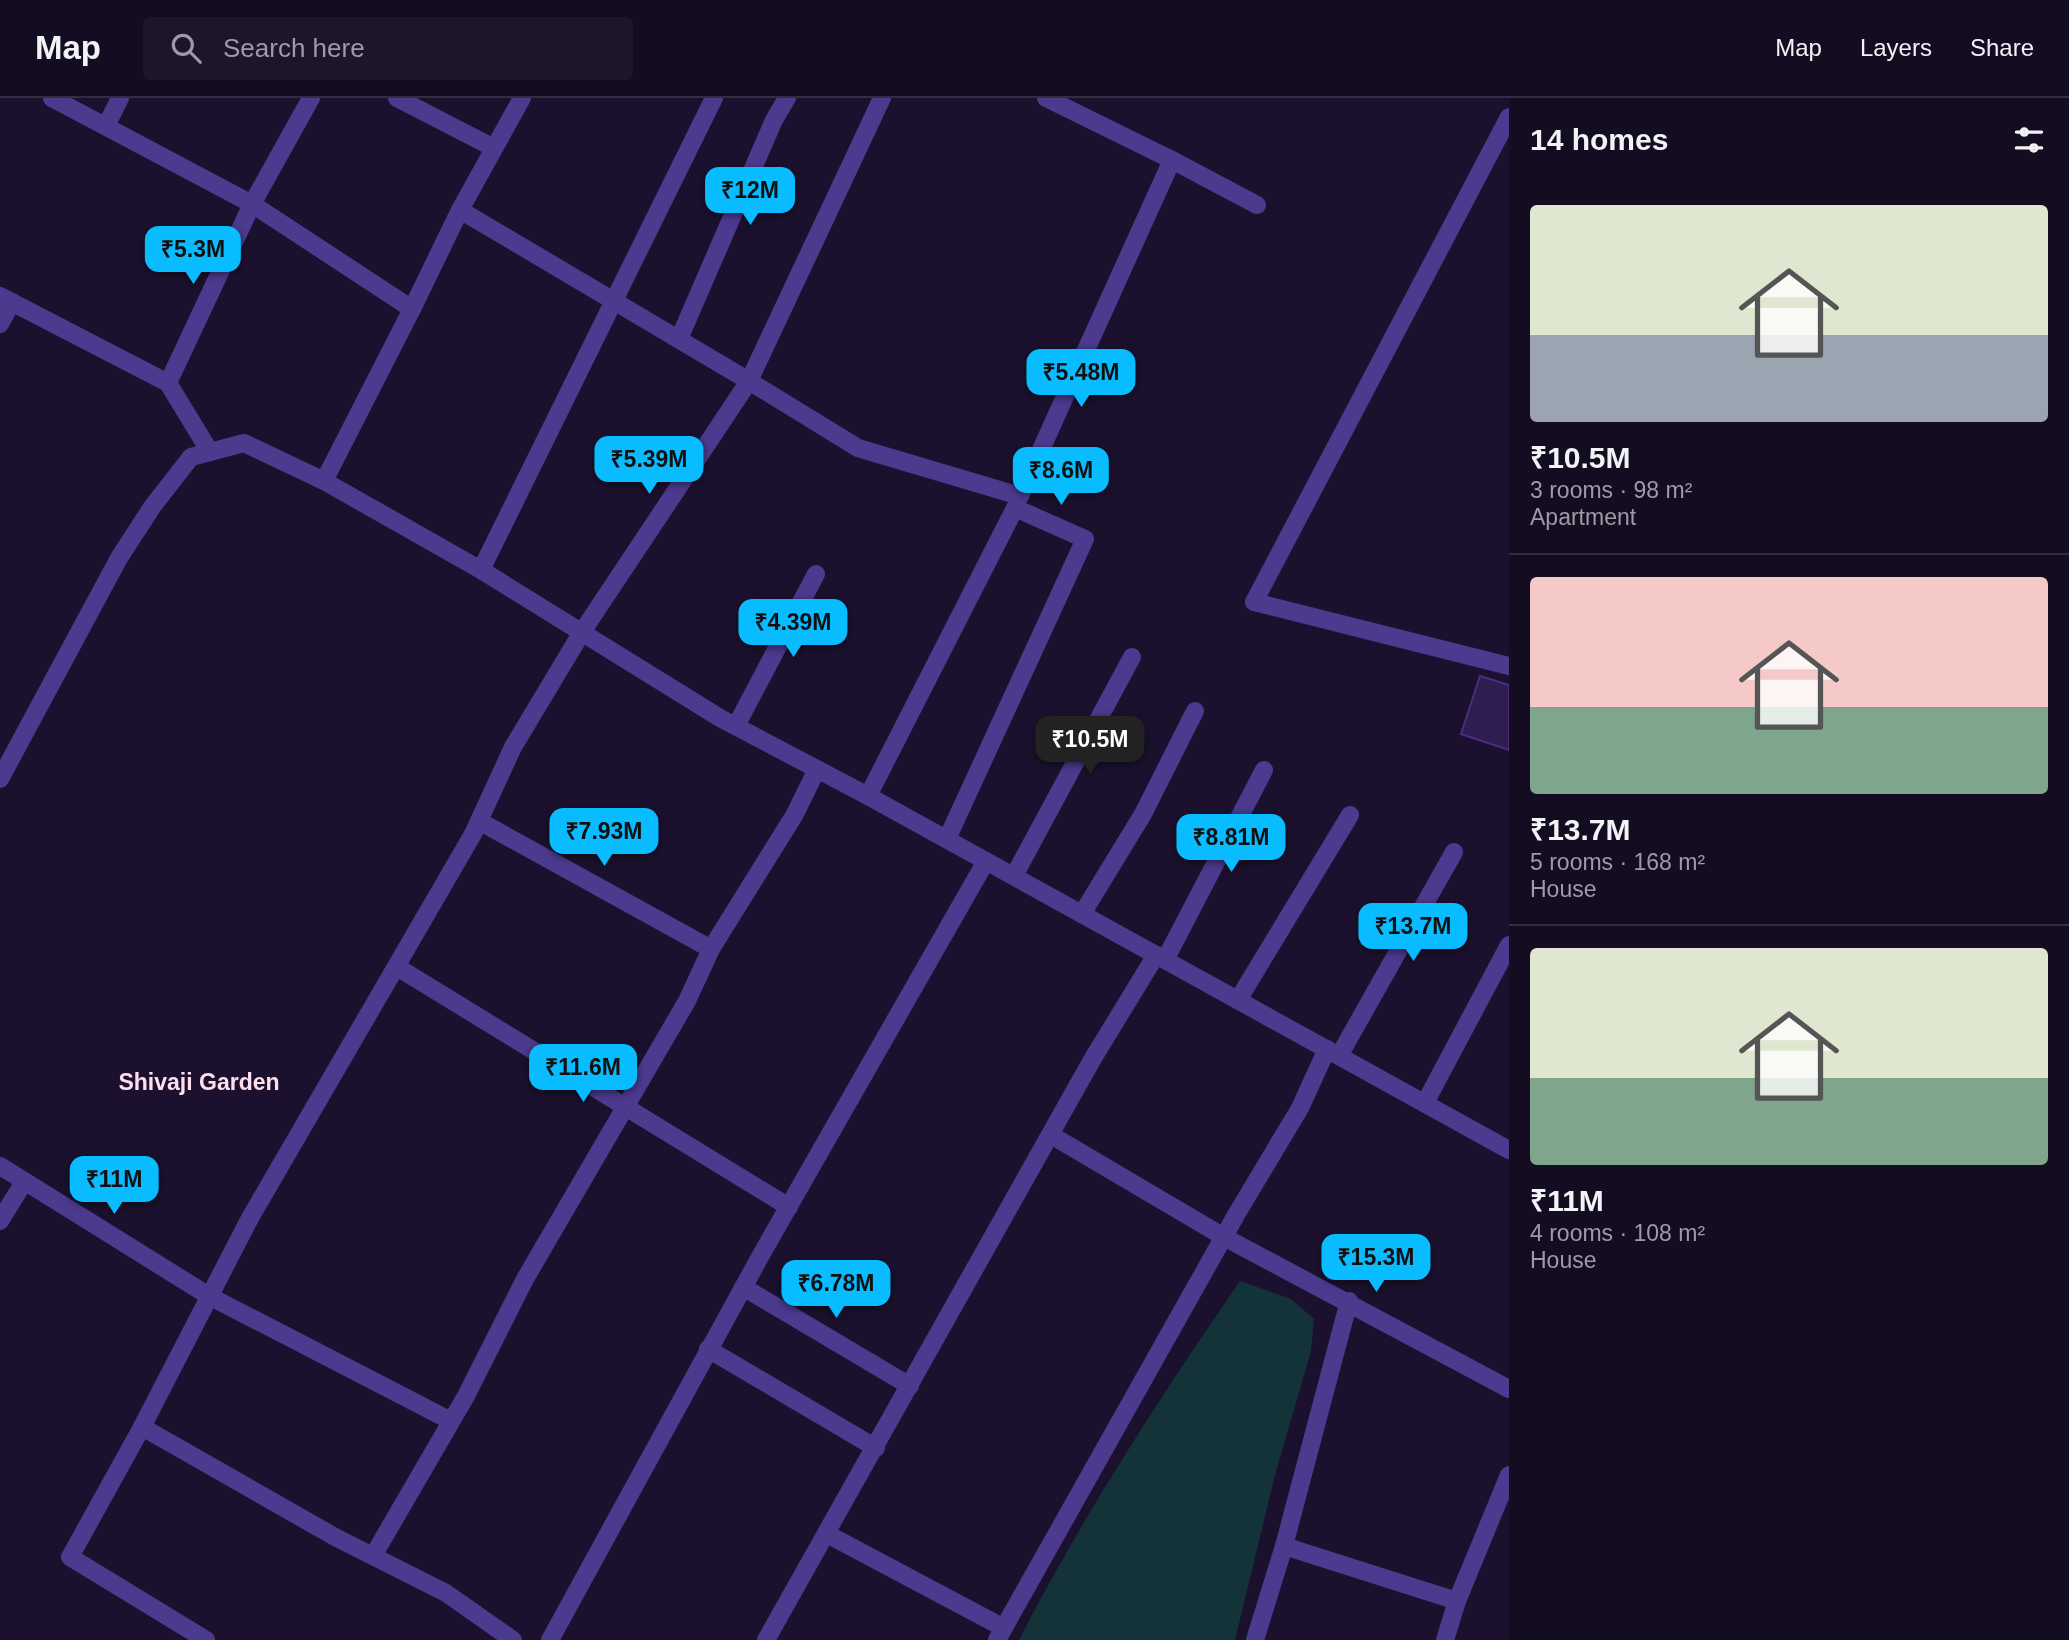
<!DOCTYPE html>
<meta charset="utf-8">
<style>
:root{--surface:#140d22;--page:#1d162a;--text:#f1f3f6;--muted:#9d9ca5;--line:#332d40;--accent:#09bbff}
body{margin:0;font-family:Helvetica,sans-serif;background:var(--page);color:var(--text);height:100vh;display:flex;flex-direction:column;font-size:26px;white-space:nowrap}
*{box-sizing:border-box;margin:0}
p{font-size:23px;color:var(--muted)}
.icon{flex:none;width:38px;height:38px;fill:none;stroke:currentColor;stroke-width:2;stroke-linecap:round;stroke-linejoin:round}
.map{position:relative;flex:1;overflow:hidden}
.side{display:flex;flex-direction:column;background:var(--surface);width:560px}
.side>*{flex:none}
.price{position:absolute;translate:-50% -60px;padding:0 16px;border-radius:14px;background:var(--accent);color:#111;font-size:23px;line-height:46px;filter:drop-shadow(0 2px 4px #0008)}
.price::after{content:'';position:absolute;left:50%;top:42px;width:21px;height:16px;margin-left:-10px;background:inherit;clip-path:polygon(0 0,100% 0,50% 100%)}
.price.active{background:#222;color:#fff}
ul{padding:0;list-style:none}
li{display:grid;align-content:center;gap:14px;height:371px;padding:0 21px}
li+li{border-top:2px solid var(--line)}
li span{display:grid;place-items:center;height:217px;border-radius:7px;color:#555}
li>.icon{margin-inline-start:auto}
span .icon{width:126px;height:126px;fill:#fffc;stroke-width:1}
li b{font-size:30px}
h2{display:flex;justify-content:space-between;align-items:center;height:84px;padding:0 21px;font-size:30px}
header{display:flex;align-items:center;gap:42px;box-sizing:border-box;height:98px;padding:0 35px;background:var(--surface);border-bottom:2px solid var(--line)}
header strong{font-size:33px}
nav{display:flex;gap:38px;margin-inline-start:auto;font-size:24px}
.search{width:490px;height:63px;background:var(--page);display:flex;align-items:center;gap:18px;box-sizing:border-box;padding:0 24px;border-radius:7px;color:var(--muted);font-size:26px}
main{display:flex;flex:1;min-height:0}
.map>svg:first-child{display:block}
.green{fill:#133338}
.building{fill:#2f1c50;stroke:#4b2d7d;stroke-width:2}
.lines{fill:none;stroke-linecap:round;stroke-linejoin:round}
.minor{stroke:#4c3a8f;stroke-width:18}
.labels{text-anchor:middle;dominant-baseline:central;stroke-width:7;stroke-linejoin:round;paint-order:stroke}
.neighbourhood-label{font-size:23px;font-weight:bold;fill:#ffdfee;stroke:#1b112e}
</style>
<header>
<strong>Map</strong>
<div class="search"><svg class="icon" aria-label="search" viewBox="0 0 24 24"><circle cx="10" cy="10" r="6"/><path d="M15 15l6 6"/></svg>Search here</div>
<nav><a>Map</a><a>Layers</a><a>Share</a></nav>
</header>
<main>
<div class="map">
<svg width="1509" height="1542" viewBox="0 0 1509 1542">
<rect width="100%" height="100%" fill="#1b112e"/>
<path class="green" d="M 1240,1183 L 1291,1201 L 1314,1221 L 1311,1253 L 1275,1377 L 1235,1542 L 1019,1542 C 1083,1417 1161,1298 1240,1183 Z"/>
<path class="building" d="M 1480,578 L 1509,587 L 1509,652 L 1461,636 Z"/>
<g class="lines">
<g class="minor">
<path d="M 52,0 L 252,106 L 412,211 L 460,112 L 749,283 L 882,0"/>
<path d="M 397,0 L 494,50"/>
<path d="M 1509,19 L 1254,504 L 1509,568"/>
<path d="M 106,28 L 120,0"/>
<path d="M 1172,62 L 1257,107"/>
<path d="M 460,112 L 522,0"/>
<path d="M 0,198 L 168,285 L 210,354"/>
<path d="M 0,226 L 12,204"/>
<path d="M 679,241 L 774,22 L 787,0"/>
<path d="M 168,285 L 252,106 L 311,0"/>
<path d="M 324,383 L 412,211"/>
<path d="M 481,472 L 714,0"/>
<path d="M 736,628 L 816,476"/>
<path d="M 0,681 L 119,460 L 152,409 L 191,359 L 244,345 L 324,383 L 481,472 L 720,620 L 868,698 L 1509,1052"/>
<path d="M 868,698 L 1015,410 L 1085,441 L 947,741"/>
<path d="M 479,723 L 711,851"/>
<path d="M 1014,778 L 1132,559"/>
<path d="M 1082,816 L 1143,716 L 1195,613"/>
<path d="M 1165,862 L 1264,672"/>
<path d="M 397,869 L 789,1109"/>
<path d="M 1238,902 L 1350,717"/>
<path d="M 1339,958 L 1454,754"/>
<path d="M 1425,1005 L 1509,847"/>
<path d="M 1051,1037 L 1224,1139 L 1509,1291"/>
<path d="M 0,1068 L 209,1198 L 451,1323"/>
<path d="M 0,1123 L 24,1084"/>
<path d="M 743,1189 L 910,1288"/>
<path d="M 708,1251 L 876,1350"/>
<path d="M 142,1329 L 70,1459 L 206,1542"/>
<path d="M 827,1436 L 1004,1530"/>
<path d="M 1284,1448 L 1457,1503"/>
<path d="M 373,1458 L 466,1298 L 525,1181 L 687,903 L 711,851 L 795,716 L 817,671"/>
<path d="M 513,1542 L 446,1495 L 335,1439 L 142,1329 L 250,1120 L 473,736 L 513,649 L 582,534 L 749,283 L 858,350 L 1020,398 L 1172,62 L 1046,0"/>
<path d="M 550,1542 L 761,1157 L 986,763"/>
<path d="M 766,1542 L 1092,962 L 1156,857"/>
<path d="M 997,1542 L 1236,1117 L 1300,1010 L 1327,951"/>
<path d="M 1255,1542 L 1284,1448 L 1349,1203"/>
<path d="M 1445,1542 L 1457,1503 L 1509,1377"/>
</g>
</g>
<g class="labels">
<g class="neighbourhood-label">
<text x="199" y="984">Shivaji Garden</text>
</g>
</g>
</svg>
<b class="price" style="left:750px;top:129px">₹12M</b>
<b class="price" style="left:193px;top:188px">₹5.3M</b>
<b class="price" style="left:1081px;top:311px">₹5.48M</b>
<b class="price" style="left:649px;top:398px">₹5.39M</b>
<b class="price" style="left:1061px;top:409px">₹8.6M</b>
<b class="price" style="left:793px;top:561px">₹4.39M</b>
<b class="price active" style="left:1090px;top:678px">₹10.5M</b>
<b class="price" style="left:604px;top:770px">₹7.93M</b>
<b class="price" style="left:1231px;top:776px">₹8.81M</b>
<b class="price" style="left:1413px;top:865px">₹13.7M</b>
<b class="price" style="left:583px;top:1006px">₹11.6M</b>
<b class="price" style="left:114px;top:1118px">₹11M</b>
<b class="price" style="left:1376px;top:1196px">₹15.3M</b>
<b class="price" style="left:836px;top:1222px">₹6.78M</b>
</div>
<section class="side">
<h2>14 homes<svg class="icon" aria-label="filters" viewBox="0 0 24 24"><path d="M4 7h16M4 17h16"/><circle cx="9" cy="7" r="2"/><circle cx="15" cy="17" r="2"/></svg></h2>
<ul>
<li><span style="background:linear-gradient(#dfe7d0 60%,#9aa5b1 0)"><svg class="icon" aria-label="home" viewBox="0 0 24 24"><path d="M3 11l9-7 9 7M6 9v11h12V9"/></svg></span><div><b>₹10.5M</b><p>3 rooms · 98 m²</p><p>Apartment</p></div></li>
<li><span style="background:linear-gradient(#f6c9c9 60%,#7fa58c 0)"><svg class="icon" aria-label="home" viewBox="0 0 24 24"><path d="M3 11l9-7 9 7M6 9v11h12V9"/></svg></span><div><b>₹13.7M</b><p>5 rooms · 168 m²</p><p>House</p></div></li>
<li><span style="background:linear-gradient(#dfe7d0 60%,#7fa58c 0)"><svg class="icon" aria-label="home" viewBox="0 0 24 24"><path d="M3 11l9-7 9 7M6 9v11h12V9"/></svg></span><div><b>₹11M</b><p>4 rooms · 108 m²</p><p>House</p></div></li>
</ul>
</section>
</main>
